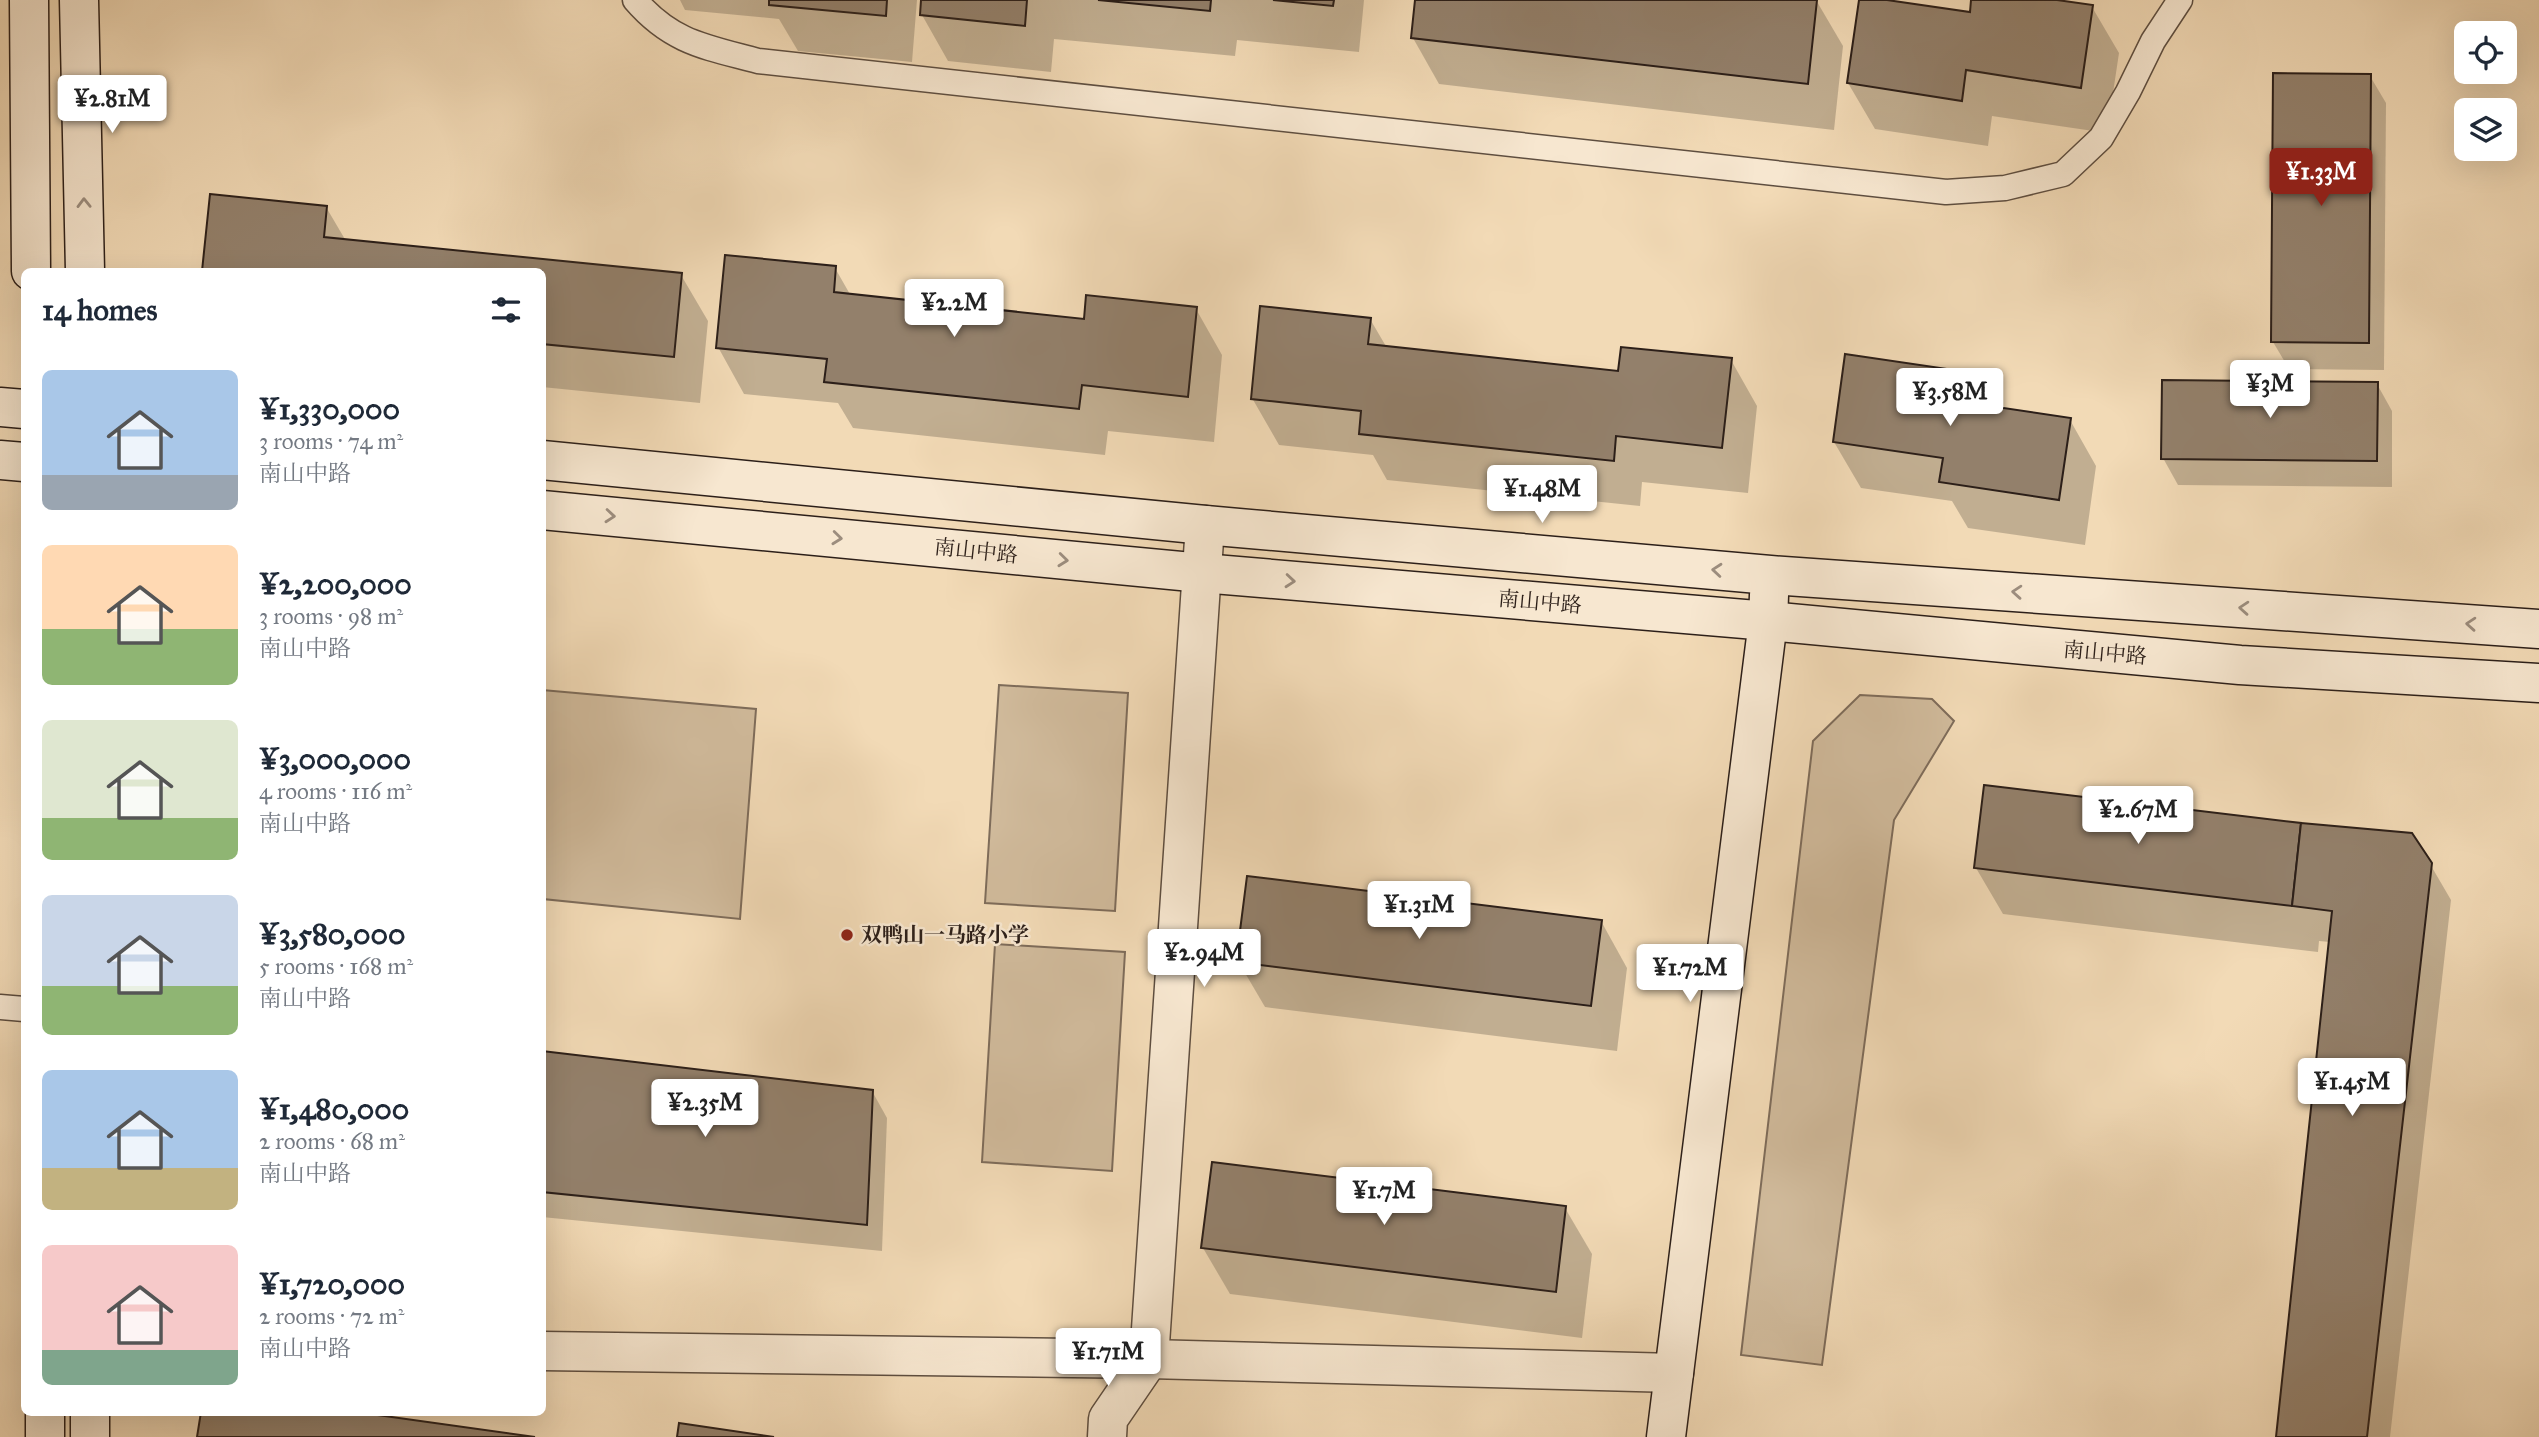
<!DOCTYPE html>
<meta charset="utf-8">
<style>
:root{--surface:#fff;--page:#f6f6f7;--text:#1f2937;--muted:#747a83;--accent:#8f2418}
body{margin:0;font-family:"IM FELL Great Primer","Noto Serif SC",serif;background:var(--page);color:var(--text);height:100vh;display:flex;flex-direction:column;font-size:26px;white-space:nowrap}
*{box-sizing:border-box;margin:0}
p{font-size:23px;color:var(--muted)}
.icon{flex:none;width:38px;height:38px;fill:none;stroke:currentColor;stroke-width:2;stroke-linecap:round;stroke-linejoin:round}
.map{position:relative;flex:1;overflow:hidden}
.sheet{position:absolute;left:21px;top:268px;width:525px;height:1148px;display:flex;flex-direction:column;background:var(--surface);border-radius:10px;box-shadow:0 7px 28px #0002}
.sheet>*{flex:none}
.controls{position:absolute;left:2454px;top:21px;display:grid;gap:14px}
.controls a{display:grid;place-items:center;width:63px;height:63px;border-radius:10px;background:var(--surface);box-shadow:0 7px 28px #0002;font-size:35px}
.price{position:absolute;translate:-50% -60px;padding:0 16px;border-radius:7px;background:#fff;color:#222;font-size:23px;line-height:46px;filter:drop-shadow(0 2px 4px #0008)}
.price::after{content:'';position:absolute;left:50%;top:42px;width:21px;height:16px;margin-left:-10px;background:inherit;clip-path:polygon(0 0,100% 0,50% 100%)}
.price.current{background:var(--accent);color:#fff}
ul{padding:0;list-style:none}
li{display:flex;align-items:center;gap:21px;height:175px;padding:0 21px}
li span{display:grid;place-items:center;flex:none;width:196px;height:140px;border-radius:10px;color:#555}
li>.icon{margin-inline-start:auto}
span .icon{width:84px;height:84px;fill:#fffc;stroke-width:1}
li b{font-size:30px}
h2{display:flex;justify-content:space-between;align-items:center;height:84px;padding:0 21px;font-size:30px}
.map>svg:first-child{display:block}
.green{fill:#d0ba9b;stroke:#7e6c5a;stroke-width:2}
.shadow{fill:#0003}
.building{fill:#93806b;stroke:#2c1f19;stroke-width:2}
.lines{fill:none;stroke-linecap:round;stroke-linejoin:round}
.lane-casing{stroke:#5e4e40;stroke-width:27}
.street-casing{stroke:#5e4e40;stroke-width:41}
.secondary-casing{stroke:#2c1f19;stroke-width:41}
.lane{stroke:#f7e7d0;stroke-width:24}
.street{stroke:#f7e7d0;stroke-width:38}
.secondary{stroke:#f7e7d0;stroke-width:38}
.oneway{stroke:#9c8d7e}
.poi-dot{fill:#8f2418;stroke:#f7e7d0;stroke-width:2.5}
.labels{text-anchor:middle;dominant-baseline:central;stroke-width:5;stroke-linejoin:round;paint-order:stroke}
.street-label{font-size:21px;fill:#2c1f19;stroke:#f7e7d0}
.poi-label{font-size:21px;font-weight:bold;fill:#2c1f19;stroke:#f7e7d0;text-anchor:start}
</style>
<div class="map">
<svg width="2539" height="1437" viewBox="0 0 2539 1437">
<rect width="100%" height="100%" fill="#f2dab6"/>
<filter id="stains"><feTurbulence type="fractalNoise" baseFrequency=".00286" numOctaves="4"/><feColorMatrix values="0 0 0 0 .2 0 0 0 0 .09 0 0 0 0 .02 0 0 0 .5 -.17"/></filter>
<radialGradient id="worn" r=".72"><stop offset=".6" stop-color="#630" stop-opacity="0"/><stop offset="1" stop-color="#630" stop-opacity=".3"/></radialGradient>
<g class="green">
<path d="M 999,685 L 1128,693 L 1115,911 L 985,903 Z"/>
<path d="M 542,690 L 756,709 L 740,919 L 543,899 Z"/>
<path d="M 1860,695 L 1932,699 L 1954,721 L 1894,820 L 1822,1365 L 1741,1355 L 1813,741 Z"/>
<path d="M 995,944 L 1125,952 L 1112,1171 L 982,1162 Z"/>
</g>
<g class="shadow">
<path d="M 680,0 L 917,0 L 912,62 L 798,51 L 779,19 L 685,10 Z"/>
<path d="M 923,0 L 1364,0 L 1359,52 L 1237,40 L 1235,56 L 1054,39 L 1051,72 L 948,61 L 922,15 Z"/>
<path d="M 1417,0 L 1816,0 L 1843,46 L 1834,130 L 1439,84 L 1413,38 Z"/>
<path d="M 1860,0 L 1971,14 L 1973,0 L 2045,0 L 2092,7 L 2119,53 L 2107,133 L 1992,116 L 1988,146 L 1875,129 L 1848,83 Z"/>
<path d="M 2370,76 L 2386,103 L 2384,370 L 2289,369 L 2273,342 Z"/>
<path d="M 212,196 L 326,207 L 346,241 L 681,275 L 708,321 L 700,403 L 542,387 L 542,271 L 204,271 Z"/>
<path d="M 835,268 L 851,296 L 1085,321 L 1196,309 L 1222,355 L 1214,442 L 1108,431 L 1105,455 L 853,428 L 838,403 L 744,394 L 718,347 Z"/>
<path d="M 1370,319 L 1387,348 L 1619,373 L 1731,360 L 1757,406 L 1748,493 L 1642,482 L 1640,506 L 1387,480 L 1373,455 L 1279,445 L 1252,398 Z"/>
<path d="M 1960,372 L 1979,406 L 2070,420 L 2096,466 L 2085,545 L 1968,528 L 1952,501 L 1861,488 L 1834,442 Z"/>
<path d="M 2377,384 L 2392,411 L 2392,487 L 2178,485 L 2163,458 Z"/>
<path d="M 2430,864 L 2451,900 L 2390,1437 L 2278,1437 L 2330,942 L 2319,941 L 2318,952 L 2003,914 L 1976,868 Z"/>
<path d="M 1601,921 L 1627,968 L 1617,1051 L 1265,1007 L 1238,961 Z"/>
<path d="M 542,1053 L 872,1091 L 887,1118 L 882,1251 L 542,1217 Z"/>
<path d="M 1565,1208 L 1592,1254 L 1582,1338 L 1230,1294 L 1203,1248 Z"/>
</g>
<g class="building">
<path d="M 769,0 L 887,0 L 886,16 L 769,5 Z"/>
<path d="M 921,0 L 1027,0 L 1025,26 L 920,15 Z"/>
<path d="M 1098,0 L 1211,0 L 1210,11 Z"/>
<path d="M 1273,0 L 1334,0 L 1333,6 Z"/>
<path d="M 1415,0 L 1817,0 L 1808,84 L 1411,38 Z"/>
<path d="M 1859,0 L 1887,0 L 1970,12 L 1971,0 L 2057,0 L 2093,5 L 2081,88 L 1966,70 L 1962,101 L 1847,83 Z"/>
<path d="M 2273,73 L 2371,74 L 2369,343 L 2271,342 Z"/>
<path d="M 210,194 L 327,206 L 324,237 L 682,273 L 674,357 L 542,344 L 542,271 L 202,271 Z"/>
<path d="M 725,255 L 836,266 L 834,292 L 1084,319 L 1086,295 L 1197,307 L 1188,397 L 1082,385 L 1079,409 L 824,382 L 827,359 L 716,348 Z"/>
<path d="M 1260,306 L 1371,318 L 1368,344 L 1618,371 L 1621,347 L 1732,358 L 1722,448 L 1616,436 L 1614,461 L 1359,434 L 1361,411 L 1251,399 Z"/>
<path d="M 1845,354 L 1961,371 L 1956,401 L 2071,418 L 2059,500 L 1939,482 L 1943,458 L 1833,442 Z"/>
<path d="M 2162,380 L 2378,382 L 2377,461 L 2161,459 Z"/>
<path d="M 1984,785 L 2301,823 L 2292,906 L 1974,868 Z"/>
<path d="M 2301,823 L 2412,833 L 2432,863 L 2367,1437 L 2276,1437 L 2332,911 L 2292,906 Z"/>
<path d="M 1247,876 L 1602,920 L 1591,1006 L 1236,962 Z"/>
<path d="M 542,1051 L 873,1090 L 867,1225 L 542,1192 Z"/>
<path d="M 1212,1162 L 1566,1206 L 1556,1292 L 1201,1248 Z"/>
<path d="M 201,1412 L 356,1412 L 535,1437 L 197,1437 Z"/>
<path d="M 679,1423 L 774,1437 L 677,1437 Z"/>
</g>
<g class="lines">
<defs>
<g id="lane">
<path d="M 635,0 C 672,43 706,47 758,61 L 1946,192 L 2005,188 L 2063,174 L 2101,138 L 2128,92 L 2153,41 L 2180,0"/>
<path d="M 0,1007 L 24,1009"/>
</g>
<g id="street">
<path d="M 542,1351 L 1149,1359 L 1674,1373"/>
<path d="M 1107,1437 L 1108,1419 L 1149,1359 L 1205,525"/>
</g>
<g id="secondary">
<path d="M 29,0 L 31,271"/>
<path d="M 79,0 L 85,271"/>
<path d="M 0,407 L 24,409"/>
<path d="M 0,460 L 24,462"/>
<path d="M 542,460 L 1205,525 L 1770,575 L 2539,629"/>
<path d="M 542,510 L 1202,573 L 1768,621 L 2240,665 L 2539,683"/>
<path d="M 45,1412 L 45,1437"/>
<path d="M 90,1437 L 90,1412"/>
<path d="M 1666,1437 L 1768,621 L 1769,595"/>
</g>
</defs>
<use href="#lane" class="lane-casing"/>
<use href="#street" class="street-casing"/>
<use href="#secondary" class="secondary-casing"/>
<use href="#lane" class="lane"/>
<use href="#street" class="street"/>
<use href="#secondary" class="secondary"/>
</g>
<defs><path id="oneway-chevron" d="M-2-3.5L2.5 0L-2 3.5" fill="none" stroke-width="1.6" stroke-linecap="round" stroke-linejoin="round" transform="scale(1.75)"/></defs>
<g class="oneway">
<use href="#oneway-chevron" transform="translate(84 203) rotate(-91)"/>
<use href="#oneway-chevron" transform="translate(610 516) rotate(5)"/>
<use href="#oneway-chevron" transform="translate(837 538) rotate(6)"/>
<use href="#oneway-chevron" transform="translate(1063 560) rotate(6)"/>
<use href="#oneway-chevron" transform="translate(1717 570) rotate(-175)"/>
<use href="#oneway-chevron" transform="translate(1290 581) rotate(5)"/>
<use href="#oneway-chevron" transform="translate(2017 592) rotate(-176)"/>
<use href="#oneway-chevron" transform="translate(2244 608) rotate(-176)"/>
<use href="#oneway-chevron" transform="translate(2471 624) rotate(-176)"/>
</g>
<circle class="poi-dot" cx="847" cy="935" r="7"/>
<g class="labels">
<g class="street-label">
<text transform="translate(976 551) rotate(6)">南山中路</text>
<text transform="translate(1540 602) rotate(5)">南山中路</text>
<text transform="translate(2105 653) rotate(5)">南山中路</text>
</g>
<g class="poi-label">
<text x="861" y="935">双鸭山一马路小学</text>
</g>
</g>
<rect width="100%" height="100%" filter="url(#stains)"/>
<rect width="100%" height="100%" fill="url(#worn)"/>
</svg>
<div class="controls">
<a><svg class="icon" aria-label="locate" viewBox="0 0 24 24"><circle cx="12" cy="12" r="6"/><path d="M12 2v4M12 18v4M2 12h4M18 12h4"/></svg></a>
<a><svg class="icon" aria-label="layers" viewBox="0 0 24 24"><path d="M12 4l9 5-9 5-9-5zM3 14l9 5 9-5"/></svg></a>
</div>
<b class="price" style="left:112px;top:135px">¥2.81M</b>
<b class="price current" style="left:2321px;top:208px">¥1.33M</b>
<b class="price" style="left:954px;top:339px">¥2.2M</b>
<b class="price" style="left:2270px;top:420px">¥3M</b>
<b class="price" style="left:1950px;top:428px">¥3.58M</b>
<b class="price" style="left:1542px;top:525px">¥1.48M</b>
<b class="price" style="left:2138px;top:846px">¥2.67M</b>
<b class="price" style="left:1419px;top:941px">¥1.31M</b>
<b class="price" style="left:1204px;top:989px">¥2.94M</b>
<b class="price" style="left:1690px;top:1004px">¥1.72M</b>
<b class="price" style="left:2352px;top:1118px">¥1.45M</b>
<b class="price" style="left:705px;top:1139px">¥2.35M</b>
<b class="price" style="left:1384px;top:1227px">¥1.7M</b>
<b class="price" style="left:1108px;top:1388px">¥1.71M</b>
<section class="sheet">
<h2>14 homes<svg class="icon" aria-label="filters" viewBox="0 0 24 24"><path d="M4 7h16M4 17h16"/><circle cx="9" cy="7" r="2"/><circle cx="15" cy="17" r="2"/></svg></h2>
<ul>
<li><span style="background:linear-gradient(#a9c7e8 75%,#9aa5b1 0)"><svg class="icon" aria-label="home" viewBox="0 0 24 24"><path d="M3 11l9-7 9 7M6 9v11h12V9"/></svg></span><div><b>¥1,330,000</b><p>3 rooms · 74 m²</p><p>南山中路</p></div></li>
<li><span style="background:linear-gradient(#ffd9b3 60%,#8fb573 0)"><svg class="icon" aria-label="home" viewBox="0 0 24 24"><path d="M3 11l9-7 9 7M6 9v11h12V9"/></svg></span><div><b>¥2,200,000</b><p>3 rooms · 98 m²</p><p>南山中路</p></div></li>
<li><span style="background:linear-gradient(#dfe7d0 70%,#8fb573 0)"><svg class="icon" aria-label="home" viewBox="0 0 24 24"><path d="M3 11l9-7 9 7M6 9v11h12V9"/></svg></span><div><b>¥3,000,000</b><p>4 rooms · 116 m²</p><p>南山中路</p></div></li>
<li><span style="background:linear-gradient(#c9d6e8 65%,#8fb573 0)"><svg class="icon" aria-label="home" viewBox="0 0 24 24"><path d="M3 11l9-7 9 7M6 9v11h12V9"/></svg></span><div><b>¥3,580,000</b><p>5 rooms · 168 m²</p><p>南山中路</p></div></li>
<li><span style="background:linear-gradient(#a9c7e8 70%,#c2b280 0)"><svg class="icon" aria-label="home" viewBox="0 0 24 24"><path d="M3 11l9-7 9 7M6 9v11h12V9"/></svg></span><div><b>¥1,480,000</b><p>2 rooms · 68 m²</p><p>南山中路</p></div></li>
<li><span style="background:linear-gradient(#f6c9c9 75%,#7fa58c 0)"><svg class="icon" aria-label="home" viewBox="0 0 24 24"><path d="M3 11l9-7 9 7M6 9v11h12V9"/></svg></span><div><b>¥1,720,000</b><p>2 rooms · 72 m²</p><p>南山中路</p></div></li>
</ul>
</section>
</div>
